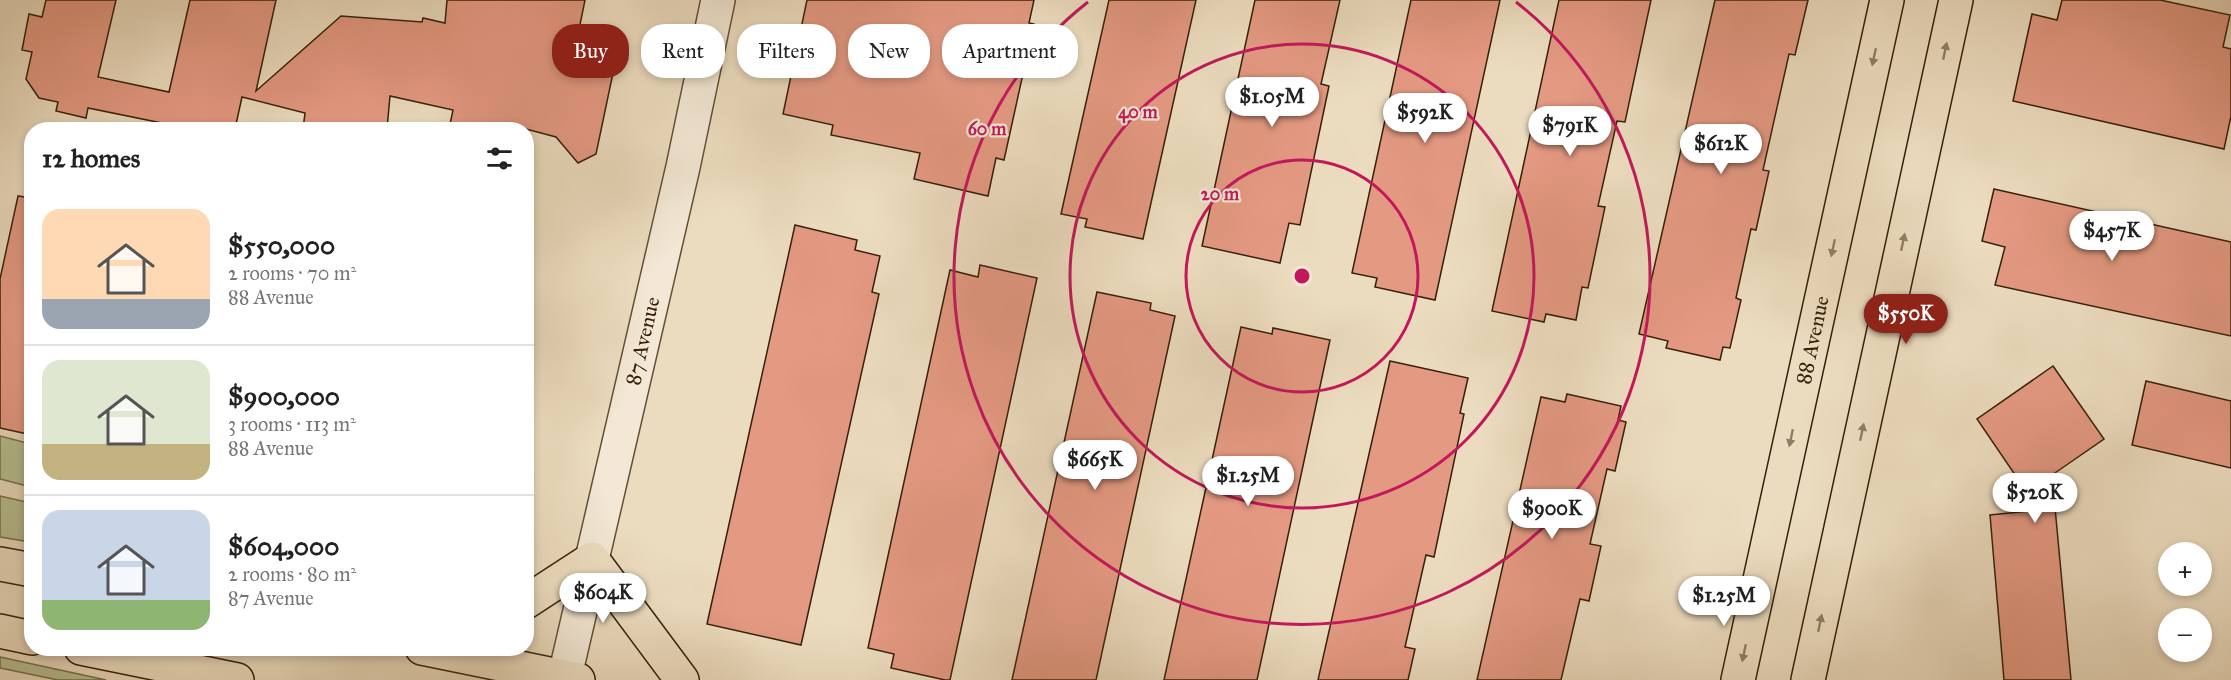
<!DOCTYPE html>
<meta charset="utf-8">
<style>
:root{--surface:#fff;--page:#f2f2f2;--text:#222;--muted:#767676;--line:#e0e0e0;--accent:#8f2418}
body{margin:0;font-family:"IM FELL Great Primer",serif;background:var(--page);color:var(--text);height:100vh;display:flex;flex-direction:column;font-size:22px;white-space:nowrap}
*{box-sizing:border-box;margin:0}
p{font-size:20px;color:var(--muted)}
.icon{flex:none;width:33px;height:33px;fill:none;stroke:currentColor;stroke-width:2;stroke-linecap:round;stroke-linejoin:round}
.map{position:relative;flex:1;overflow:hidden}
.drawer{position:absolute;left:24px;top:122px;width:510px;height:534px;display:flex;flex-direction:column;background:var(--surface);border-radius:24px;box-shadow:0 3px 9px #0003}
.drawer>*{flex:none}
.hud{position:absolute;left:552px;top:24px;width:570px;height:54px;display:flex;gap:12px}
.tools{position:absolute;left:2158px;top:542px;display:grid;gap:12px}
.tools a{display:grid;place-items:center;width:54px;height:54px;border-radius:50%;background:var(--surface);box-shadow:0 3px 9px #0003;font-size:30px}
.price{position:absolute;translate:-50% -51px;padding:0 14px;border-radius:21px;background:#fff;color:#222;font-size:20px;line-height:39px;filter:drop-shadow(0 2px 3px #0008)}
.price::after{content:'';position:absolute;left:50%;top:36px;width:18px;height:14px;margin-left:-9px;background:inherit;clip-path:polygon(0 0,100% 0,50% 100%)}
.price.on{background:var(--accent);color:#fff}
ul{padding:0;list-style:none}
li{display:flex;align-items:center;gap:18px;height:150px;padding:0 18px}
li+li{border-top:2px solid var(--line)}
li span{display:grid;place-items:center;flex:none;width:168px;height:120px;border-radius:18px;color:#555}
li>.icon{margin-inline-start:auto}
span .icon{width:72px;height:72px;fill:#fffc;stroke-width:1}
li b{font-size:26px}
h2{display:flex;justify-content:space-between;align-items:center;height:72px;padding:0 18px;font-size:26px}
.chip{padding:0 21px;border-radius:24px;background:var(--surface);box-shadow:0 3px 9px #0003;font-size:21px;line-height:54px}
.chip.on{background:var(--accent);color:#fff}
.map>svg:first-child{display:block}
.green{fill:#b8c092;stroke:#76704e;stroke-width:1.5}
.building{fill:#e49982;stroke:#352009;stroke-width:1.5}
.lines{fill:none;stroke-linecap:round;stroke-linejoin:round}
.minor-casing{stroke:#634f36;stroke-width:36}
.major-casing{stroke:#352009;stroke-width:36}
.minor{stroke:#f3e8d5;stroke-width:33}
.major{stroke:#ecdcbf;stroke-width:33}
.oneway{fill:#907e64}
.ring{fill:none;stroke:#c2185b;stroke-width:3}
.labels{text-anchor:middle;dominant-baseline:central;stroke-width:4.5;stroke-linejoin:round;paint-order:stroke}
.street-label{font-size:21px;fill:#352009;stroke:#f3e8d5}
.centre{fill:#c2185b;stroke:#f3e8d5;stroke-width:3}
.ring-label{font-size:18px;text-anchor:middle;font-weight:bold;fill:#c2185b;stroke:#f3e8d5;stroke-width:4.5;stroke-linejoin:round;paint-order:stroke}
</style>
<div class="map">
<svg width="2231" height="680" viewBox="0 0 2231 680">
<rect width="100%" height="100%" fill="#ecdcbf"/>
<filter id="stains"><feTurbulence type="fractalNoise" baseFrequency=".00333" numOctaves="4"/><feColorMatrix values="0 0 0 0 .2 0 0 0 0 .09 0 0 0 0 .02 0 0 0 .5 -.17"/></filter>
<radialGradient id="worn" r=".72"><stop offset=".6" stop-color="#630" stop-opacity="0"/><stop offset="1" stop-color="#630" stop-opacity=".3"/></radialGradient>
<g class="green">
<path d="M 0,436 L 31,444 L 31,487 L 0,479 Z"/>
<path d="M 0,496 L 31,503 L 31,542 L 0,537 Z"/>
<path d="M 0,657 L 106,680 L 58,680 L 0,668 Z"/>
</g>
<g class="building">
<path d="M 46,0 L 116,0 L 98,77 L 169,92 L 190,0 L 276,0 L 256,91 L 341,16 L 422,22 L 423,18 L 445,23 L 447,0 L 585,0 L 572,64 L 613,73 L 596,154 L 578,163 L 556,137 L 526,129 L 449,129 L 453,110 L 390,96 L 387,129 L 303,129 L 305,113 L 242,97 L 235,129 L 191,129 L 88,108 L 86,118 L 56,111 L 58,102 L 39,98 L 26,79 L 32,52 L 22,50 L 29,14 L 42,17 Z"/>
<path d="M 807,0 L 1034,0 L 1029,23 L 1034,24 L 1004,160 L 996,158 L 988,196 L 914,179 L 920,153 L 831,135 L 833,125 L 783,114 Z"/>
<path d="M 1109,0 L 1196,0 L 1143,239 L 1085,227 L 1087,219 L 1061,214 Z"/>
<path d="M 1255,0 L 1340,0 L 1321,84 L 1329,86 L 1300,225 L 1289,223 L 1280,263 L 1202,246 Z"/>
<path d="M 1411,0 L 1500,0 L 1435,300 L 1375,287 L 1377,278 L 1352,273 Z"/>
<path d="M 1559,0 L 1651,0 L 1625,122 L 1617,121 L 1598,206 L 1605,207 L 1588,288 L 1582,287 L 1576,320 L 1546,314 L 1544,322 L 1492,311 Z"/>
<path d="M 1715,0 L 1808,0 L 1795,55 L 1789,54 L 1763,170 L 1769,171 L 1756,230 L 1751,229 L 1736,298 L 1741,300 L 1730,348 L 1723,347 L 1720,360 L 1666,348 L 1668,341 L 1639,334 Z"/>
<path d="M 2062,0 L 2160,0 L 2230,15 L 2223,47 L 2231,49 L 2231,116 L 2224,149 L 2013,101 L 2032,14 L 2057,20 Z"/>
<path d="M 1994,189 L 2231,242 L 2231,336 L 1995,285 L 2005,247 L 1982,241 Z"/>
<path d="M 18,196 L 32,198 L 32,435 L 0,428 L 0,279 Z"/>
<path d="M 795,225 L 857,240 L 855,250 L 880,256 L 872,292 L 879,294 L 801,645 L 707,624 Z"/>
<path d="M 980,265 L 1037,278 L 950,680 L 945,680 L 891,668 L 894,654 L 868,648 L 950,270 L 978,277 Z"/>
<path d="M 1097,292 L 1151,303 L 1150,310 L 1175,316 L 1096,680 L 1012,680 Z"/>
<path d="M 1241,327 L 1272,334 L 1273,328 L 1330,340 L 1257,680 L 1164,680 Z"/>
<path d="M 1390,361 L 1468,378 L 1460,413 L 1464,414 L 1434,557 L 1426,555 L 1405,647 L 1415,649 L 1408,680 L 1318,680 Z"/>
<path d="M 2053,366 L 2104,439 L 2052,475 L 2071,680 L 2004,680 L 1990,515 L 2039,510 L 1977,419 Z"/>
<path d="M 2146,381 L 2231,401 L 2231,468 L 2132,445 Z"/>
<path d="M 1567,394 L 1621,406 L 1618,420 L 1626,422 L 1615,471 L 1607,469 L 1590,544 L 1601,546 L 1589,601 L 1580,599 L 1561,680 L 1477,680 L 1541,397 L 1565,402 Z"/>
</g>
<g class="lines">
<defs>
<g id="minor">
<path id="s1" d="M 564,680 L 683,167 L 718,0"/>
</g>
<g id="major">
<path d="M 0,564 L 32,570"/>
<path d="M 526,602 L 592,559 L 682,680"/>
<path d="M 0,631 L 32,638"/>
<path d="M 81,648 L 237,680"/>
<path d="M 422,648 L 578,680"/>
<path id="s2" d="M 1738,680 L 1887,0"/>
<path d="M 1808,680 L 1956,0"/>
</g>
</defs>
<use href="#minor" class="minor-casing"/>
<use href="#major" class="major-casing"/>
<use href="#minor" class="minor"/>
<use href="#major" class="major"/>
</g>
<defs><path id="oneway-solid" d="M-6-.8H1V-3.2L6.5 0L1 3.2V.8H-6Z" transform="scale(1.5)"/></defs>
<g class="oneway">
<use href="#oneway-solid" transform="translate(1945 51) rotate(-78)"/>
<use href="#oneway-solid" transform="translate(1874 57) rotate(102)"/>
<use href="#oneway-solid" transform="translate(1903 242) rotate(-78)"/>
<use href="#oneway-solid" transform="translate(1833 248) rotate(102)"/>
<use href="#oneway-solid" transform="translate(1862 432) rotate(-78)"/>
<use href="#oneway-solid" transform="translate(1791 438) rotate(102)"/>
<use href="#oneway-solid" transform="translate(1820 623) rotate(-78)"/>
<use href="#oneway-solid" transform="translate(1744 653) rotate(102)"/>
</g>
<g class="ring">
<circle cx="1302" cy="276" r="116"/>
<circle cx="1302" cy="276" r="232"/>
<path d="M1516 2A348 348 0 1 1 1088 2"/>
</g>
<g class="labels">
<g class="street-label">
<text stroke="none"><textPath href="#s1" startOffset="348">87 Avenue</textPath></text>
<text stroke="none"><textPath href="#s2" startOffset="348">88 Avenue</textPath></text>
</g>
</g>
<circle cx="1302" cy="276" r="9" class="centre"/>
<g class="ring-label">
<text x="1138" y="118">40 m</text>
<text x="987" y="135">60 m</text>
<text x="1220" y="200">20 m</text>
</g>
<rect width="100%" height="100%" filter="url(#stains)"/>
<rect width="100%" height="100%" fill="url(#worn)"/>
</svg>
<div class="tools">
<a>+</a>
<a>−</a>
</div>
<b class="price" style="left:1272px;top:128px">$1.05M</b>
<b class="price" style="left:1425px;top:144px">$592K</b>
<b class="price" style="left:1570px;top:157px">$791K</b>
<b class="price" style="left:1721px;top:175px">$612K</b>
<b class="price" style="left:2112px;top:262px">$457K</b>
<b class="price on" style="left:1906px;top:345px">$550K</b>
<b class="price" style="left:1095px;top:491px">$665K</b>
<b class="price" style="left:1248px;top:507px">$1.25M</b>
<b class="price" style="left:2035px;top:524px">$520K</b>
<b class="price" style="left:1552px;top:540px">$900K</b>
<b class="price" style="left:603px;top:624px">$604K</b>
<b class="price" style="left:1724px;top:627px">$1.25M</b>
<div class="hud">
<a class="chip on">Buy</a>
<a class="chip">Rent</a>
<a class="chip">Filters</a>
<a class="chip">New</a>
<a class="chip">Apartment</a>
</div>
<section class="drawer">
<h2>12 homes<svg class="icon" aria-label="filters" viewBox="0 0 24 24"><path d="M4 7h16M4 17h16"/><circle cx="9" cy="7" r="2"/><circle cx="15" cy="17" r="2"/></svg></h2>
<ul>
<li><span style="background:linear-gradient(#ffd9b3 75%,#9aa5b1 0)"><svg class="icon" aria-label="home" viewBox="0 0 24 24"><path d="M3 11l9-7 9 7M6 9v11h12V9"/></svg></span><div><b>$550,000</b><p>2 rooms · 70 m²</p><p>88 Avenue</p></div></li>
<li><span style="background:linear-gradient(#dfe7d0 70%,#c2b280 0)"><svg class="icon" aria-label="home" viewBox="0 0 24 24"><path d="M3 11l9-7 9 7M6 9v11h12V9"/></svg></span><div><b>$900,000</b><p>3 rooms · 113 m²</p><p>88 Avenue</p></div></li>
<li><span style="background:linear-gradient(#c9d6e8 75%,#8fb573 0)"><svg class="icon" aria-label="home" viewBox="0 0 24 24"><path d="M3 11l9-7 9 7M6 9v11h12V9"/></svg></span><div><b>$604,000</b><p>2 rooms · 80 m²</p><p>87 Avenue</p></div></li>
</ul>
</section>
</div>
